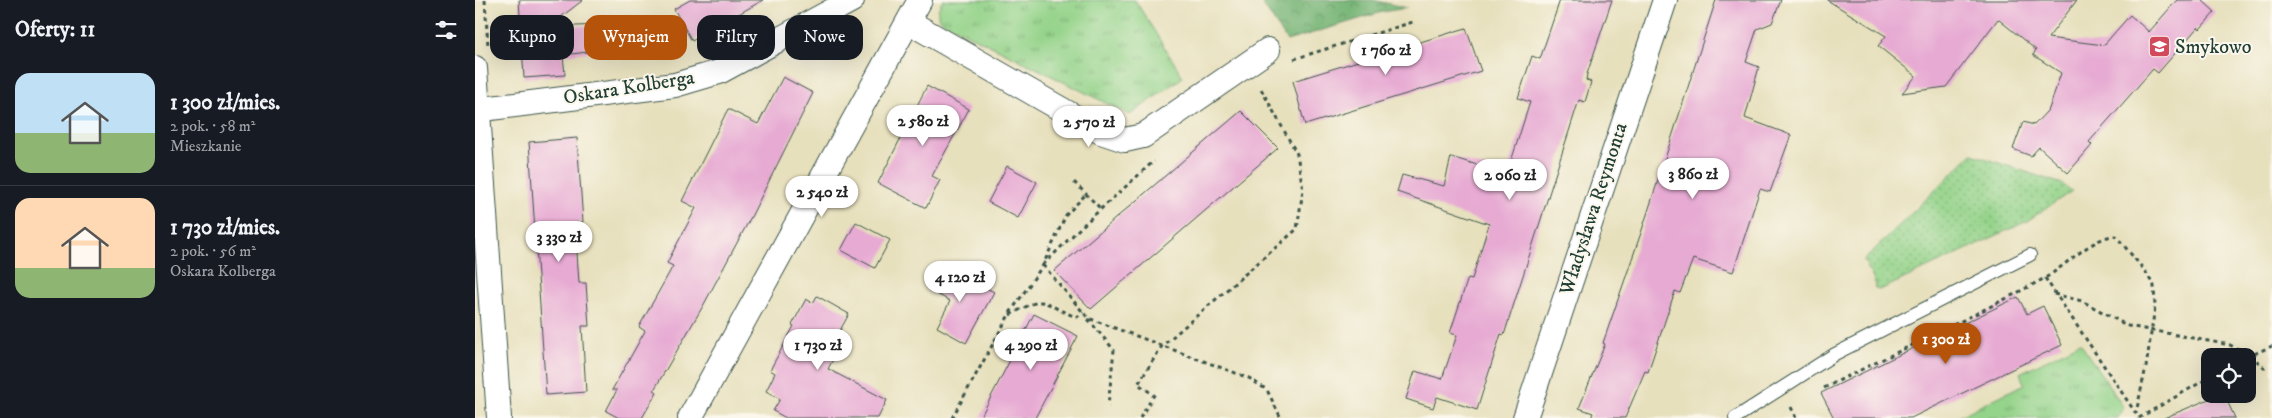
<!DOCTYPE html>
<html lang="pl">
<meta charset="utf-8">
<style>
:root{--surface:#171b24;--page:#242831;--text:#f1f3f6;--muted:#9ea1a6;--line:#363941;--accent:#b45309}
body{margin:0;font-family:"IM FELL DW Pica",serif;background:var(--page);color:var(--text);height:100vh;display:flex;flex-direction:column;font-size:19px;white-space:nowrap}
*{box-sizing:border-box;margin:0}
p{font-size:16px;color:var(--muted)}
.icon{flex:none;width:28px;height:28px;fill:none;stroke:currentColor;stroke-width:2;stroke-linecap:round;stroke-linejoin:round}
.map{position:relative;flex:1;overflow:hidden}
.panel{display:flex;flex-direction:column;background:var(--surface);width:475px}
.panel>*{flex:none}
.guide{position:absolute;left:15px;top:15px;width:475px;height:45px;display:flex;gap:10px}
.tools{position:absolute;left:1726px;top:348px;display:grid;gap:10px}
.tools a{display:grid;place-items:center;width:55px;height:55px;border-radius:10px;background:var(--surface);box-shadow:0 5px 20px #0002;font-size:25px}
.price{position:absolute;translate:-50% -42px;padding:0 11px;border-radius:18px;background:#fff;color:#222;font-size:16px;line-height:32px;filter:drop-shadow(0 1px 2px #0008)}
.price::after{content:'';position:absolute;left:50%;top:30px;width:15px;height:11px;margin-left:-8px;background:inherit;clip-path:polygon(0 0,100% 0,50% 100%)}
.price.selected{background:var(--accent);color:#fff}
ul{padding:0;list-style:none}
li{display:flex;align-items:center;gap:15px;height:125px;padding:0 15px}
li+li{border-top:1px solid var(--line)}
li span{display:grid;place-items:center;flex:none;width:140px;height:100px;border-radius:15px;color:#555}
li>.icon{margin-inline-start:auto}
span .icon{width:60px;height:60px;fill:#fffc;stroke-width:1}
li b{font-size:21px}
h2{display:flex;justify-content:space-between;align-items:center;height:60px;padding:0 15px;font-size:21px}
.pill{padding:0 18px;border-radius:15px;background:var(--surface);box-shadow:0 5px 20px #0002;font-size:18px;line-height:45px}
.pill.selected{background:var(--accent);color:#fff}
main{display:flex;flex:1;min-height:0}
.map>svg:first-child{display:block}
.grass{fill:url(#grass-tufts);stroke:#5a885f}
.forest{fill:url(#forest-crowns);stroke:#4b7955}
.park{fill:url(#park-dots);stroke:#5a885f}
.building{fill:#e7aad3}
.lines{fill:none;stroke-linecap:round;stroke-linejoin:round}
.lane-casing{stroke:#3d5549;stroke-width:14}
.street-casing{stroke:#3d5549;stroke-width:26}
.path{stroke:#3d5549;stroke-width:3;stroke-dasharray:4 4;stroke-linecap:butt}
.lane{stroke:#fff;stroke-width:12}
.street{stroke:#fff;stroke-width:24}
.labels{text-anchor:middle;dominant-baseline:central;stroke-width:4;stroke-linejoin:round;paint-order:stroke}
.poi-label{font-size:20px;fill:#1f3d34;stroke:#fbf7ec;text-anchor:start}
.street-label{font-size:20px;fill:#1f3d34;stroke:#fbf7ec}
</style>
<main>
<section class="panel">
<h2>Oferty: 11<svg class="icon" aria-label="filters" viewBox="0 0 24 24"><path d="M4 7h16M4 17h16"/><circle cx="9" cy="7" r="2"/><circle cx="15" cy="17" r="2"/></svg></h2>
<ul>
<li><span style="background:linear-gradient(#bfe0f5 60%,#8fb573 0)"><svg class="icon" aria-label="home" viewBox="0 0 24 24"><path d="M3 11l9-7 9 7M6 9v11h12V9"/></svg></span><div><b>1 300 zł/mies.</b><p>2 pok. · 58 m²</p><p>Mieszkanie</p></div></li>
<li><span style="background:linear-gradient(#ffd9b3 70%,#8fb573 0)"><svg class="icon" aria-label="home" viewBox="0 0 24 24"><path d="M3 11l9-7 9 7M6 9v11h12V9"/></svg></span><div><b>1 730 zł/mies.</b><p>2 pok. · 56 m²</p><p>Oskara Kolberga</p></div></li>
</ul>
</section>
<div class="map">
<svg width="1797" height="418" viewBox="0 0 1797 418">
<defs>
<pattern id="grass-tufts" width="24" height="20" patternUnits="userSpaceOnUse" patternTransform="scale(1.25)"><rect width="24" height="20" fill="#94d38a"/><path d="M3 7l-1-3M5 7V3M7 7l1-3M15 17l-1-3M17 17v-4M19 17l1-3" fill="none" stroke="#78ac72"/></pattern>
<pattern id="forest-crowns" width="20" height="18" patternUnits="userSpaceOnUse" patternTransform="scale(1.25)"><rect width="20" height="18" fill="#77b576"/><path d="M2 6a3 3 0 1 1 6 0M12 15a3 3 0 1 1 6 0" fill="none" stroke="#619462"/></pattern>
<pattern id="park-dots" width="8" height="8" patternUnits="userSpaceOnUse" patternTransform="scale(1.25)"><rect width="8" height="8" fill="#94d38a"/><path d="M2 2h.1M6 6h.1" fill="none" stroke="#78ac72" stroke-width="1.8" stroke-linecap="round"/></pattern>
</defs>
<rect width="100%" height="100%" fill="#fbf7ec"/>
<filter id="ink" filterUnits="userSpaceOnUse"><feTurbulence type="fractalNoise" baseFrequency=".02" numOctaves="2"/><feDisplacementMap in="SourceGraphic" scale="10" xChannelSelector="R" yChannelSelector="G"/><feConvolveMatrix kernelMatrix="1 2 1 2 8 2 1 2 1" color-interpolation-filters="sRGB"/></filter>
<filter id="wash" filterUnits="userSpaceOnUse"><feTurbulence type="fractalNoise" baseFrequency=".0096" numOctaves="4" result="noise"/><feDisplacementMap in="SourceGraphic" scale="20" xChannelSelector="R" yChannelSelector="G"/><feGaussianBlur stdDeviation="1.12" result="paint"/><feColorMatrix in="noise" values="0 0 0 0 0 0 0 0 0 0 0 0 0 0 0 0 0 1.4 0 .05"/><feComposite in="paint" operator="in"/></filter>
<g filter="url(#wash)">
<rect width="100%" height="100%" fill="#e7e0bd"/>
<g class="grass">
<path d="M 468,0 L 660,0 L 708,77 L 655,115 L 468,22 L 463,17 L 463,10 Z"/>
<path d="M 1605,343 L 1649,408 L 1643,418 L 1481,418 L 1549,384 L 1545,373 Z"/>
</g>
<path class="forest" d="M 785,0 L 898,0 L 932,8 L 907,12 L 812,41 Z"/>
<path class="park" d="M 1497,154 L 1587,184 L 1597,191 L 1552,221 L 1405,290 L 1400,289 L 1401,285 L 1389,260 Z"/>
<g id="blocks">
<g class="building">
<path d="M 44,0 L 108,0 L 73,27 L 128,25 L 129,50 L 88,55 L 90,75 L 49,78 Z"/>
<path d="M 215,0 L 288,0 L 217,41 L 199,9 Z"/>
<path d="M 1085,0 L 1137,0 L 1112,74 L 1111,80 L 1116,82 L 1110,102 L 1104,100 L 1029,335 L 1026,334 L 1002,410 L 962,397 L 958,408 L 931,399 L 940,371 L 967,379 L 982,335 L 975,333 L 993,278 L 997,279 L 1014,224 L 922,192 L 927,175 L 969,186 L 976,157 L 1032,174 L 1055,102 L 1043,98 L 1057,56 L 1065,59 Z"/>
<path d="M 1241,0 L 1306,0 L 1297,23 L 1282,29 L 1271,62 L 1284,67 L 1270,118 L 1316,135 L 1295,192 L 1285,189 L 1258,272 L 1218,259 L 1205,293 L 1200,291 L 1173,372 L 1170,371 L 1150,418 L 1116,418 L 1118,413 L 1104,408 L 1130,344 L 1128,343 L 1167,230 Z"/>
<path d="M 1352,0 L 1602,0 L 1573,38 L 1629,45 L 1655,15 L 1674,32 L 1702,0 L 1727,0 L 1740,12 L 1725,29 L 1723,27 L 1683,73 L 1678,69 L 1614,142 L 1617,145 L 1593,173 L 1564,147 L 1556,156 L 1538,149 L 1548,122 L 1559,125 L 1574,109 L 1586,73 L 1558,55 L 1561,50 L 1523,19 L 1471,87 L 1427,93 L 1441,76 L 1403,46 L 1411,36 Z"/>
<path d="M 991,28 L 1006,71 L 830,125 L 818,81 Z"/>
<path d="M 308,77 L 338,93 L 277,215 L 228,306 L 179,390 L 182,392 L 167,418 L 144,418 L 131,411 L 142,390 L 137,390 L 170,331 L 164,327 L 198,266 L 192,263 L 221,208 L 207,201 L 253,109 L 283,124 Z"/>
<path d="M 452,86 L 494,109 L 457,176 L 465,180 L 451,208 L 403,183 Z"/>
<path d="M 766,111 L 803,148 L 616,309 L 579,271 Z"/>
<path d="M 102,138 L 108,222 L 100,223 L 104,283 L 111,283 L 114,326 L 107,326 L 111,392 L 71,395 L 54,142 Z"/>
<path d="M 532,166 L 562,182 L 543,218 L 513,202 Z"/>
<path d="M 381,222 L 415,240 L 400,268 L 366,250 Z"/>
<path d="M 467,265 L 519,292 L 491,343 L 462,327 L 475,301 L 454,290 Z"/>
<path d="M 342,296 L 374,314 L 357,345 L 364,348 L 353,369 L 412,400 L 403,418 L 311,418 L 298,411 L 305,399 L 291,391 L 300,373 L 295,370 L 319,326 L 317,325 L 331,299 L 338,303 Z"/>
<path d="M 1543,297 L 1552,314 L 1568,306 L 1587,345 L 1436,418 L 1359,418 L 1346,393 Z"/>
<path d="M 559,314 L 603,336 L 560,418 L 505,418 Z"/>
<path d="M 1746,394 L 1749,394 L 1760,418 L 1689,418 Z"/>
</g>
</g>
</g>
<g filter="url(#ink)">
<use href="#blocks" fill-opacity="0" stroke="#3d5549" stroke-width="1"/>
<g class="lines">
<defs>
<path id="lane" d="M 1260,418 L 1360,354 L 1555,255"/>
<g id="street">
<path d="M 434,22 L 626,132 L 650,140 L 668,136 L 793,50"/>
<path d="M 0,68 L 24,418"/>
<path d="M 0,110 L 200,85 L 244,72 L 377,0"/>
<path d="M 215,418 L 445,0"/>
<path d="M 1050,418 L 1190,0"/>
</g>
</defs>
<use href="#lane" class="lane-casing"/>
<use href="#street" class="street-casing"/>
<g class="path">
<path d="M 10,0 L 13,46"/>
<path d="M 819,59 L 941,21"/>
<path d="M 599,182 L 626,209"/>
<path d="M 568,265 L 606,227 L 679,161"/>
<path d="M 568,265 L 613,318 L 774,378 L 792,390 L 806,418"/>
<path d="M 1570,278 L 1664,418"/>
<path d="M 1579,294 L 1607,301 L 1653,326 L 1755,345 L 1776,355 L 1790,369"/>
<path d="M 535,315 C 577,292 563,304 602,317 L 608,312"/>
<path d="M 613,319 L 639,350 L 633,406"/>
<path d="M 1772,357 L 1797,346"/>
<path d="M 1349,388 C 1423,351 1498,317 1570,278 C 1589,267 1620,235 1641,236 L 1670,271 L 1679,286 L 1680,307 L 1671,367 L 1661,413"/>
<path d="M 1316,407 L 1321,418"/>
<path d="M 477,418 L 535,313 L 568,265 L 591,215 L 612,193"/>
<path d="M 665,418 L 679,395 L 663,384 L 687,346 L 822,229 L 828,190 L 822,154 L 785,87"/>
<path d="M 1664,418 L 1735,377"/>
</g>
<use href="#lane" class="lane"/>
<use href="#street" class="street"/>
</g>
</g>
<defs>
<symbol id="school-square" viewBox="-11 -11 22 22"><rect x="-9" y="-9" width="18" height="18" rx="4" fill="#d1495b" stroke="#fbf7ec"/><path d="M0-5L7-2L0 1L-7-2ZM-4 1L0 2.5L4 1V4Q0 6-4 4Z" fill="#fff"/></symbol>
</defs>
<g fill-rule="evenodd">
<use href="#school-square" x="1672" y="34" width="25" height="25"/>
</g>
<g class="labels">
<g class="poi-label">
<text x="1700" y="47">Smykowo</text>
</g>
<g class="street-label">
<text transform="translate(154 88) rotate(-9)">Oskara Kolberga</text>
<text transform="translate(1119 209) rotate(-72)">Władysława Reymonta</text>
</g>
</g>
</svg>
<div class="tools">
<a><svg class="icon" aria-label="locate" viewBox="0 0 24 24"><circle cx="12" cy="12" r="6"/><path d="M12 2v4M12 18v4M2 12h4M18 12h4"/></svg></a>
</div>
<b class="price" style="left:911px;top:76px">1 760 zł</b>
<b class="price" style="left:448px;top:147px">2 580 zł</b>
<b class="price" style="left:614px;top:148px">2 570 zł</b>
<b class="price" style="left:1218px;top:200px">3 860 zł</b>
<b class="price" style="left:1035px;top:201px">2 060 zł</b>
<b class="price" style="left:347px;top:218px">2 540 zł</b>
<b class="price" style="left:84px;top:263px">3 330 zł</b>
<b class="price" style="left:485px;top:303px">4 120 zł</b>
<b class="price selected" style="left:1471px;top:365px">1 300 zł</b>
<b class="price" style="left:343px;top:371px">1 730 zł</b>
<b class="price" style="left:556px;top:371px">4 290 zł</b>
<div class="guide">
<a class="pill">Kupno</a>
<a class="pill selected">Wynajem</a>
<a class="pill">Filtry</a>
<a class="pill">Nowe</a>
</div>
</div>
</main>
